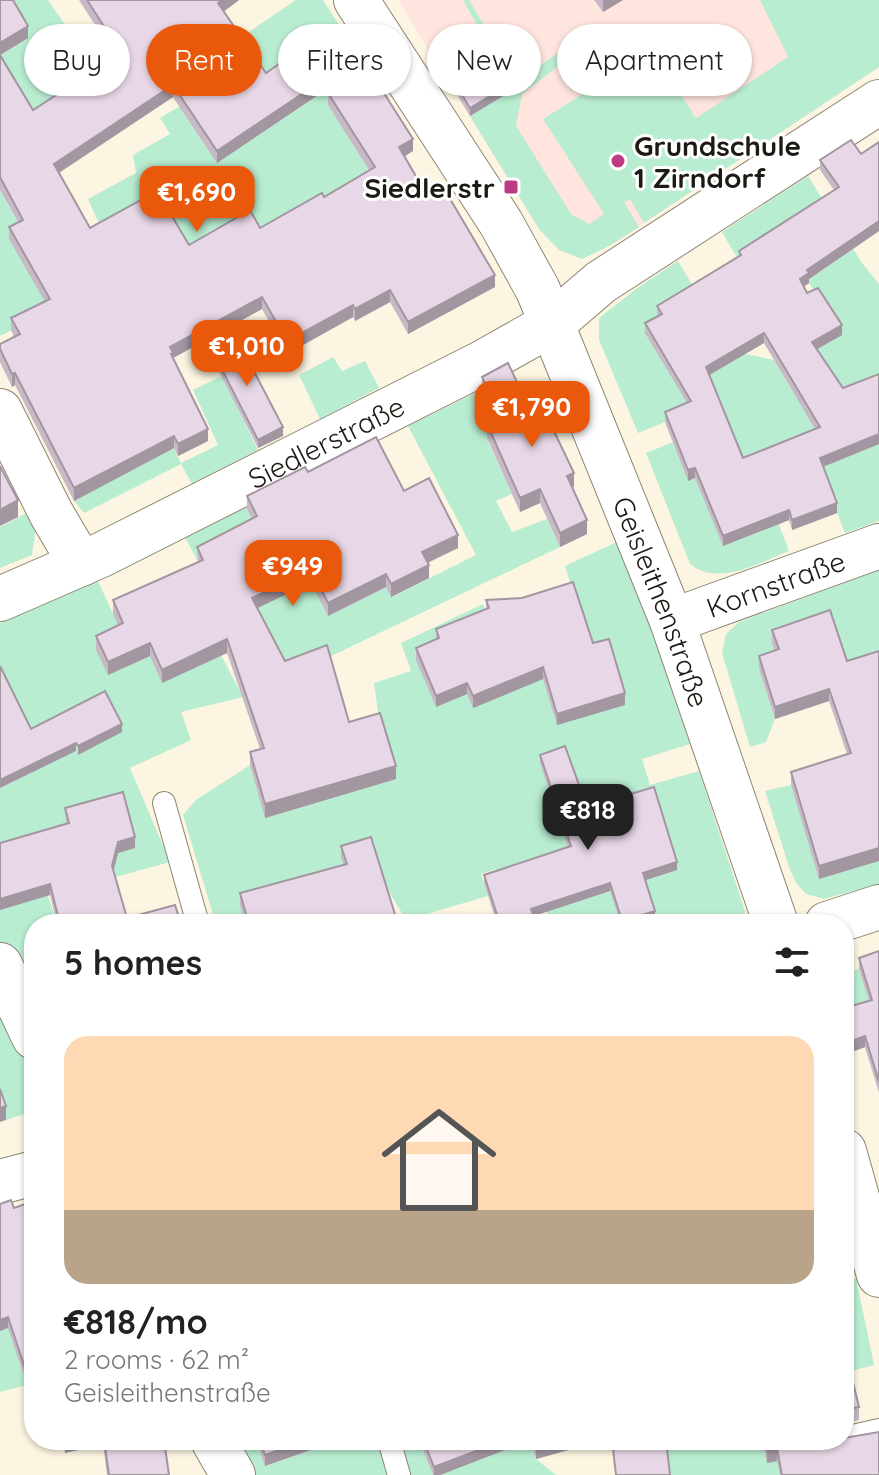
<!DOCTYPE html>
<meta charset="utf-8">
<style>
:root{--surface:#fff;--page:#f2f2f2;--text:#222;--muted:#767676;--line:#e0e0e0;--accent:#ea580c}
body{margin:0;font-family:Quicksand,sans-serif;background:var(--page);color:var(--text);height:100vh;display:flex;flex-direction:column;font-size:30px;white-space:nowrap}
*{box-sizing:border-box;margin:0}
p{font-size:26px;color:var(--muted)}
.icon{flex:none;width:44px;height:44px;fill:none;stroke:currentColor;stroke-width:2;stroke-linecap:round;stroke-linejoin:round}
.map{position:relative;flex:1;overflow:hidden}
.side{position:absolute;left:24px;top:914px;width:830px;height:536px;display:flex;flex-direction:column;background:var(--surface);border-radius:32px;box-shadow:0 2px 6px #0004}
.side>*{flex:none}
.top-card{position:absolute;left:24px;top:24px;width:832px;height:72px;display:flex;gap:16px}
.price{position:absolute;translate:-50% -68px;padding:0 18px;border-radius:16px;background:var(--accent);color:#fff;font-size:26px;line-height:52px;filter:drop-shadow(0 2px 4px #0008)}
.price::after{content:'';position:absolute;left:50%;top:48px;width:24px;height:18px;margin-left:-12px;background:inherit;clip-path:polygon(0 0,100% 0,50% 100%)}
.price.active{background:#222;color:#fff}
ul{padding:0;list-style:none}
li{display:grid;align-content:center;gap:16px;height:424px;padding:0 40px}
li+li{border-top:2px solid var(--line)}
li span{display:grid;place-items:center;height:248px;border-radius:24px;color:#555}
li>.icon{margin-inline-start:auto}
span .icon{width:144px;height:144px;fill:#fffc;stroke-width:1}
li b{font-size:34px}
h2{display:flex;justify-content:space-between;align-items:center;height:96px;padding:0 40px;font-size:34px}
.pill{padding:0 28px;border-radius:36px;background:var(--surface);box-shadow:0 2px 6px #0004;font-size:28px;line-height:72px}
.pill.active{background:var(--accent);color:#fff}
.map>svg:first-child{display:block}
.education{fill:#ffe5dd}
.green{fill:#b9edd1}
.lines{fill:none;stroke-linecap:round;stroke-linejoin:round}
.lane-casing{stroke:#8b8573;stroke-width:24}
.street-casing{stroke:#8b8573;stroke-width:46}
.lane{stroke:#fff;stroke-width:22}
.street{stroke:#fff;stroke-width:44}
.wall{fill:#c8b9c6;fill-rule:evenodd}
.shaded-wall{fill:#a296a1}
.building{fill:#e8d7e6;stroke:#a296a1;stroke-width:2;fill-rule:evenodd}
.poi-dot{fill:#bc3b84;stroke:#fff;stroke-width:3}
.labels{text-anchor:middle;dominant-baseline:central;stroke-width:6;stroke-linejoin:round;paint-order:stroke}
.poi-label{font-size:28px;font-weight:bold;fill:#1c1a13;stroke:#fff;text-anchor:start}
.street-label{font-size:28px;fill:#1c1a13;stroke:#fff}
</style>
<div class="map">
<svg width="879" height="1475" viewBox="0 0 879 1475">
<rect width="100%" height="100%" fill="#fcf5e1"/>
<path class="education" d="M 398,0 L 879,0 L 879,67 L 611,245 L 582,259 L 559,250 L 539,229 Z"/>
<g class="green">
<path d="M 4,0 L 48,0 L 102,78 L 31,122 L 0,55 L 28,38 Z"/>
<path d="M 296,0 L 323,0 L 339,25 L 267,73 L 243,36 Z"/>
<path d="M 463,0 L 469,0 L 508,65 L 531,72 L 573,42 L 570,57 L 522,94 L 516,126 L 571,214 L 589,224 L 604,214 L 543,119 L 652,50 L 696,118 L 788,57 L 760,0 L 879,0 L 879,67 L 644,223 L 630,199 L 624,202 L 639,227 L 611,245 L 582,259 L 559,250 L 539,229 L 470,116 L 513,90 Z"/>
<path d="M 343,31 L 371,76 L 373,176 L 260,240 L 204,248 L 103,233 L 88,199 L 136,173 L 133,155 L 170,134 L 160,118 L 204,92 L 318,94 L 296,64 Z"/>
<path d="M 808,176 L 862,263 L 879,284 L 879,374 L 820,408 L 879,444 L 879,521 L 845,533 L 826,484 L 779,525 L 789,551 C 758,563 719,587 690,564 L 646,453 L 673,442 L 688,480 L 713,475 L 715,402 L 638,433 L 599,340 L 599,318 L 636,289 L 678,261 L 697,293 L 746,354 L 774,360 L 794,394 L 812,352 L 842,334 L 807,280 L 827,267 L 799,223 L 739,261 L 722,232 Z"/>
<path d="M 0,190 L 23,232 L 116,331 L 181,463 L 218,445 L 193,390 L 246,364 L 236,405 L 258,450 L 192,484 L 181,464 L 84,513 L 74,501 L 32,321 L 0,336 Z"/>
<path d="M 333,357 L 342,371 L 365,361 L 379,388 L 320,419 L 299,375 Z"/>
<path d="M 481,390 L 488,402 L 514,390 L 487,439 L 512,494 L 496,501 L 512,532 L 547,519 L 560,547 L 327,658 L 285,674 L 253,611 L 274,600 L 242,537 L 197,560 L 185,537 L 246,507 L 262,539 L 386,587 L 392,597 L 476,555 L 408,426 Z"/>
<path d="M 32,510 L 37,519 L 32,555 L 0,568 L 0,527 Z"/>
<path d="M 621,540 L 690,744 L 642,759 L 650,785 L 699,771 L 745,911 L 742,922 L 657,924 L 643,881 L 571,855 L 506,897 L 496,869 L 481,874 L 488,896 L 406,920 L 391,895 L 371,849 L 347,876 L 241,905 L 246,924 L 216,924 L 183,815 L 196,800 L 250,765 L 265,817 L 380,727 L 374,683 L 411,671 L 401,643 L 483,604 L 497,645 L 575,660 L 581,617 L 565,566 Z"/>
<path d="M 879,570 L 879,663 L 849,673 L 772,643 L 779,662 L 759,669 L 775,719 L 766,742 L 750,747 L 722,653 L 726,634 L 739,622 Z"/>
<path d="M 97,579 L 113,614 L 221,655 L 243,697 L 181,712 L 191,740 L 130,768 L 170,862 L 112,878 L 0,854 L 0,788 L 46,765 L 0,674 L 0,623 Z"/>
<path d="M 791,785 L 805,829 L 879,861 L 879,884 L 824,899 L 806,894 L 796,883 L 789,867 L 765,791 Z"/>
<path d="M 611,891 L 621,924 L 547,924 L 547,911 Z"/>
<path d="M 0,895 L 48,896 L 57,924 L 34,924 L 34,1019 L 0,948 Z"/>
<path d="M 859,969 L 877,1027 L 879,1061 L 870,1063 L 865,1047 L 844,1019 L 844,972 Z"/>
<path d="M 0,979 L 34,1050 L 34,1111 L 6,1120 L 0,1102 Z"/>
<path d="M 856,1278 L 874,1365 L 848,1372 L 844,1356 L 844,1281 Z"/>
<path d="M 34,1319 L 18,1359 L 27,1385 L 0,1392 L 0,1331 Z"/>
<path d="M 224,1440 L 256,1440 L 266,1466 L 339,1440 L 381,1440 L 388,1475 L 245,1475 Z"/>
<path d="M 399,1440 L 451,1440 L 424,1452 L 433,1475 L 409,1475 Z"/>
<path d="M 503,1440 L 531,1440 L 536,1459 L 556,1475 L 439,1475 Z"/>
<path d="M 662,1440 L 762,1440 L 809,1454 L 812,1475 L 669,1475 Z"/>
</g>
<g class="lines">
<defs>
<g id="lane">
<path d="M 164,803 L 198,924"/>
<path d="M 844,1438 L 879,1430"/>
<path d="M 389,1440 L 399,1475"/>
<path d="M 811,1444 L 832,1440"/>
</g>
<g id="street">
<path id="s1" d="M 356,0 L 501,223 L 538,290 L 672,621 L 776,924"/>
<path d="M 0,411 L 51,513 L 81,564"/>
<path id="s2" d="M 0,599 L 101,555 L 482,363 L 553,323 L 601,282 L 879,102"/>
<path id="s3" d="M 672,621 L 879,546"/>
<path d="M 827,924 L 879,907"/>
<path d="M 0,965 L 34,1037"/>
<path d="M 844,1151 L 879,1275"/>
<path d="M 0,1182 L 34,1173"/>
<path d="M 213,1440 L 233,1475"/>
</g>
</defs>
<use href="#lane" class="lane-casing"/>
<use href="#street" class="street-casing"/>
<use href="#lane" class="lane"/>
<use href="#street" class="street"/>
</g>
<g class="wall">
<path d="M 0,0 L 28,38 L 0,55 L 33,110 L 115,56 L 79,0 L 239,0 L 224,11 L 266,73 L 318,95 L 217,163 L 173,97 L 59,173 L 90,228 L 189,245 L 260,228 L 324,197 L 369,170 L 328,105 L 328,93 L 413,151 L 404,156 L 428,197 L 495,287 L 408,334 L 390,302 L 355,321 L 353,317 L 287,354 L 262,309 L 173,358 L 208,441 L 178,456 L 174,448 L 74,501 L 15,385 L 12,387 L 0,362 L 0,344 L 14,337 L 11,330 L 11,318 L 45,302 L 9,239 L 9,227 L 18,222 L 0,190 Z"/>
<path d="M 594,0 L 623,0 L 603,12 Z"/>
<path d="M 453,80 L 513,90 L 470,116 L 453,88 Z"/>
<path d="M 879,142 L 879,231 L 809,279 L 809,283 L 804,287 L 807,293 L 842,335 L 817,349 L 843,388 L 879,374 L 879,444 L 823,467 L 837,513 L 792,530 L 789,520 L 723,546 L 695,478 L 688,481 L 665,422 L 665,412 L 687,403 L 645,333 L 645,323 L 657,316 L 657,306 L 739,256 L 739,251 L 834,190 L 820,170 L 820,160 L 861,154 ZM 764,343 L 815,429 L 743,458 L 709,375 Z"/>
<path d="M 211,348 L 283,436 L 258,448 L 211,356 Z"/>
<path d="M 482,377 L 528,406 L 574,487 L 572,488 L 587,534 L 560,547 L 540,503 L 520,512 L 487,438 L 487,424 L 496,420 L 482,391 Z"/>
<path d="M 308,472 L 404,491 L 458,548 L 428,563 L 429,578 L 391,597 L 386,587 L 328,616 L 311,582 L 257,608 L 285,661 L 349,722 L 396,779 L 265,818 L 250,765 L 250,752 L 260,749 L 227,653 L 162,683 L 150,656 L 108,675 L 96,650 L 96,636 L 118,625 L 113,614 L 113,600 L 198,562 L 197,547 L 252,519 L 247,509 L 247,496 Z"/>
<path d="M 486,600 L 593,643 L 625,705 L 557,725 L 543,679 L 473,708 L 467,694 L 436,707 L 416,660 L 416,648 L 436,639 L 436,629 L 486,609 Z"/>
<path d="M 772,630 L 847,661 L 879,651 L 819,879 L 791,785 L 791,772 L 847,754 L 829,701 L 775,719 L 759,669 L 759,656 L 775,651 L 772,643 Z"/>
<path d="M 540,755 L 587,807 L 677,870 L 645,880 L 655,919 L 640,924 L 621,924 L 610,891 L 533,916 L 536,924 L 497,924 L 484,883 L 484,875 L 568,847 L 540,763 Z"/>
<path d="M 65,808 L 135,848 L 118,853 L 113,871 L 127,918 L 181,924 L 57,924 L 50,895 L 0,910 L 66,824 Z"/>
<path d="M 341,846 L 398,924 L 246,924 L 240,905 L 240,893 L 344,865 L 341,858 Z"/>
<path d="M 879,951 L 879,1093 L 865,1047 L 849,1053 L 844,1039 L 844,1008 L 869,1001 L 859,969 L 859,958 Z"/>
<path d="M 34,1201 L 34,1384 L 27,1385 L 8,1328 L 0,1331 L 14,1208 Z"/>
<path d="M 844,1362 L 859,1407 L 859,1420 L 844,1423 Z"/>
<path d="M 62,1440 L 164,1440 L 169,1475 L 107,1475 L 103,1444 L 65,1453 Z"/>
<path d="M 256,1440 L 339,1440 L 265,1466 Z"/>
<path d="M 419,1440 L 604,1440 L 536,1459 L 531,1440 L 440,1475 L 433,1475 Z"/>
<path d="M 762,1440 L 801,1440 L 879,1475 L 780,1475 L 777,1461 L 767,1463 Z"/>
</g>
<g class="shaded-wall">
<path d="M 223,0 L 239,0 L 218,16 L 218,3 Z"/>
<path d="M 603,0 L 623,0 L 603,12 Z"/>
<path d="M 28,26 L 28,38 L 0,55 L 0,43 Z"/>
<path d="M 513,82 L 513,90 L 470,116 L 470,108 Z"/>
<path d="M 318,83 L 318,95 L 217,163 L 217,151 Z"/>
<path d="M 173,85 L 173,97 L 54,176 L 54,164 Z"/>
<path d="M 413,139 L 413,151 L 399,160 L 399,147 Z"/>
<path d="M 879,221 L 879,231 L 809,279 L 809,283 L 800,289 L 800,279 L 807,270 Z"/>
<path d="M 495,275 L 495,287 L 408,334 L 408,322 Z"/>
<path d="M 390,290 L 390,302 L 355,321 L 355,309 Z"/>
<path d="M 262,297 L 262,309 L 173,358 L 171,366 L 170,347 Z"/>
<path d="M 353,305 L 353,317 L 287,354 L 287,341 Z"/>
<path d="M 842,325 L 842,335 L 812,352 L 812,342 Z"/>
<path d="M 764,333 L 764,343 L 706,377 L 706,367 Z"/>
<path d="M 15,373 L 15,385 L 12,387 L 12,374 Z"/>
<path d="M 283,427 L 283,436 L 258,448 L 258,440 Z"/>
<path d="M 208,429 L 208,441 L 178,456 L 178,444 Z"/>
<path d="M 879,434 L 879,444 L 820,468 L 820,458 Z"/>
<path d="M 174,436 L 174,448 L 74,501 L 74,488 Z"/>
<path d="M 695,468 L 695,478 L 688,481 L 688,470 Z"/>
<path d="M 574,473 L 574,487 L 567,490 L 567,476 Z"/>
<path d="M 540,489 L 540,503 L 520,512 L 520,498 Z"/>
<path d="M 18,500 L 18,517 L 0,526 L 0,510 Z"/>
<path d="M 837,503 L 837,513 L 792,530 L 792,520 Z"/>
<path d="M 789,510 L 789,520 L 723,546 L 723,536 Z"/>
<path d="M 587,520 L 587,534 L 560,547 L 560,533 Z"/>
<path d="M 458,535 L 458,548 L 422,565 L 422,552 Z"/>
<path d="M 429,565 L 429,578 L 391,597 L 391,584 Z"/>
<path d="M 311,569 L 311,582 L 252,611 L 252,598 Z"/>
<path d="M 386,574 L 386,587 L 328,616 L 328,603 Z"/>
<path d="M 227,639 L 227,653 L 162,683 L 162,670 Z"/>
<path d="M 150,643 L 150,656 L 108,675 L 108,662 Z"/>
<path d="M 543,667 L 543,679 L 473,708 L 473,696 Z"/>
<path d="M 467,683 L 467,694 L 436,707 L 436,696 Z"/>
<path d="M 829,689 L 829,701 L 775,719 L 775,707 Z"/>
<path d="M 625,693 L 625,705 L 557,725 L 557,714 Z"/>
<path d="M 122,724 L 122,732 L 78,755 L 78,746 Z"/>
<path d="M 76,743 L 76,751 L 0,788 L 0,780 Z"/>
<path d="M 396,766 L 396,779 L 265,818 L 265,804 Z"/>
<path d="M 135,837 L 135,848 L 118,853 L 112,877 L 112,866 L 118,842 Z"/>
<path d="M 879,848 L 879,861 L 819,879 L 819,866 Z"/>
<path d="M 677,862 L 677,870 L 643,881 L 643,873 Z"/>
<path d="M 610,883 L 610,891 L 531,917 L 531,909 Z"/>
<path d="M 50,884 L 50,895 L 0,910 L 0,899 Z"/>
<path d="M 655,911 L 655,919 L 640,924 L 622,924 L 622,921 Z"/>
<path d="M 865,1036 L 865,1047 L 849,1053 L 849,1042 Z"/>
<path d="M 6,1106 L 6,1120 L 0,1122 L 0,1108 Z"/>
<path d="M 8,1317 L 8,1328 L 0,1331 L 0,1320 Z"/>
<path d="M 34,1372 L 34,1384 L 27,1385 L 27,1374 Z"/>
<path d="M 73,1440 L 103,1440 L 103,1444 L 65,1453 L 65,1442 Z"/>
<path d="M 308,1440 L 339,1440 L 265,1466 L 265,1455 Z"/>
<path d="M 505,1440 L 531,1440 L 440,1475 L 434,1475 L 434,1467 Z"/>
<path d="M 568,1440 L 604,1440 L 536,1459 L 536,1449 Z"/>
<path d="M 777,1448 L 777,1461 L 767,1463 L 767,1450 Z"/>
</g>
<g class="building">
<path d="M 0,0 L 13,0 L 28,26 L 0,43 Z"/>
<path d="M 87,0 L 223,0 L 218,3 L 266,73 L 296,52 L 318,83 L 217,151 L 173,85 L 54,164 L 90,228 L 157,191 L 189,245 L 250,210 L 260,228 L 322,193 L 324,197 L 375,167 L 328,93 L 368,68 L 413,139 L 399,147 L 428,197 L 443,187 L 495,275 L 408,322 L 390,290 L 355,309 L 353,305 L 287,341 L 262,297 L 170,347 L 173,353 L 171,354 L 208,429 L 178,444 L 174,436 L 74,488 L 15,373 L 12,374 L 0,349 L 0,344 L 20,334 L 11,318 L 50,299 L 9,227 L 23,220 L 0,177 L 0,55 L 33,110 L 121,53 Z"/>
<path d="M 496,55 L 513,82 L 470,108 L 453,80 Z"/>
<path d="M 851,140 L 861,154 L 879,142 L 879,221 L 807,270 L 809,273 L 800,279 L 807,293 L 818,288 L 842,325 L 812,342 L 843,388 L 879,374 L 879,434 L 820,458 L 837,503 L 792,520 L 789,510 L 723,536 L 695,468 L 688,470 L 665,412 L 691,401 L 645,323 L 662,314 L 657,306 L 741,255 L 739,251 L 839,187 L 820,160 ZM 764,333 L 820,427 L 743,458 L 706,367 Z"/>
<path d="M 235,335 L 283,427 L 258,440 L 211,348 Z"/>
<path d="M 508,363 L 528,406 L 539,400 L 574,473 L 567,476 L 587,520 L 560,533 L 540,489 L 520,498 L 487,424 L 501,418 L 482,377 Z"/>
<path d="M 376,437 L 404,491 L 429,478 L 458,535 L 422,552 L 429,565 L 391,584 L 386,574 L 328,603 L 311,569 L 252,598 L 285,661 L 327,645 L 349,722 L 380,713 L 396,766 L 265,804 L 250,752 L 264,748 L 227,639 L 162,670 L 150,643 L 108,662 L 96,636 L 123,623 L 113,600 L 203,560 L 197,547 L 257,516 L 247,496 L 305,467 L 308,472 Z"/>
<path d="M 0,466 L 18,500 L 0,510 Z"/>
<path d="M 573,582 L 593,643 L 609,639 L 625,693 L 557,714 L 543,667 L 473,696 L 467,683 L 436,696 L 416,648 L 439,638 L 436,629 L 489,608 L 486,600 L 522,598 Z"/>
<path d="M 830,610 L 847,661 L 879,651 L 879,848 L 819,866 L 791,772 L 851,753 L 829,689 L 775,707 L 759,656 L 779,649 L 772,630 Z"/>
<path d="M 0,666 L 31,729 L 105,691 L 122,724 L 78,746 L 76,743 L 0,780 Z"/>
<path d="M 565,746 L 587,807 L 654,787 L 677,862 L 643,873 L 655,911 L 622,921 L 610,883 L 531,909 L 536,924 L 500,924 L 484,875 L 571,846 L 540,755 Z"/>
<path d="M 123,792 L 135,837 L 118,842 L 112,866 L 127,918 L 175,905 L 181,924 L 120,924 L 119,921 L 122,920 L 106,924 L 60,924 L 50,884 L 0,899 L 0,843 L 69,823 L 65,808 Z"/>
<path d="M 371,837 L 398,924 L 249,924 L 240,893 L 347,864 L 341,846 Z"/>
<path d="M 479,917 L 481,924 L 458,924 Z"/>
<path d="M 879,951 L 879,1082 L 865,1036 L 849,1042 L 844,1028 L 844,1008 L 872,1000 L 859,958 Z"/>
<path d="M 0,1089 L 6,1106 L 0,1108 Z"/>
<path d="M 11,1200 L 14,1208 L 34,1201 L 34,1372 L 27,1374 L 8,1317 L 0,1320 L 0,1204 Z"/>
<path d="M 844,1362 L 848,1362 L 859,1407 L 844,1410 Z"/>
<path d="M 879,1432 L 879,1475 L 782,1475 L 777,1448 L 767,1450 L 765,1440 L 801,1440 L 813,1444 L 836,1440 L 844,1440 L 844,1438 Z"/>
<path d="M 104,1440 L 164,1440 L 169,1475 L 109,1475 Z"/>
<path d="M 260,1440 L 308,1440 L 265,1455 Z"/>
<path d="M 423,1440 L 505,1440 L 434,1467 Z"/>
<path d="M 534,1440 L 568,1440 L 536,1449 Z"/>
<path d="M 612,1440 L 666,1440 L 670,1475 L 616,1475 Z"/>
</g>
<g class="poi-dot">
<circle cx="618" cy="161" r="8"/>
<rect x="503" y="179" width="16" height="16" rx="4"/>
</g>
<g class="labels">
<g class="poi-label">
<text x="634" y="145">Grundschule<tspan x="634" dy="32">1 Zirndorf</tspan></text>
<text x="495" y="187" text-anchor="end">Siedlerstr</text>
</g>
<g class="street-label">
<text stroke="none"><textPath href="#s2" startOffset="362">Siedlerstraße</textPath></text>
<text stroke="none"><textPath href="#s3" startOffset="110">Kornstraße</textPath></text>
<text stroke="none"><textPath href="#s1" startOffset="678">Geisleithenstraße</textPath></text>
</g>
</g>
</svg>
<b class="price" style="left:197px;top:234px">€1,690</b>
<b class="price" style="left:247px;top:388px">€1,010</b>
<b class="price" style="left:532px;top:449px">€1,790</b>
<b class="price" style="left:293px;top:608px">€949</b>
<b class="price active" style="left:588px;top:852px">€818</b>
<div class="top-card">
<a class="pill">Buy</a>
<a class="pill active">Rent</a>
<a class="pill">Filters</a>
<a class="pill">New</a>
<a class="pill">Apartment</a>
</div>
<section class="side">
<h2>5 homes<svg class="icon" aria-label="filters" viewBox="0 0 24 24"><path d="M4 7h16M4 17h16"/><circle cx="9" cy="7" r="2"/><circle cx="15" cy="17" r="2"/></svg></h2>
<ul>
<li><span style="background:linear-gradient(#ffd9b3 70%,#b9a48a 0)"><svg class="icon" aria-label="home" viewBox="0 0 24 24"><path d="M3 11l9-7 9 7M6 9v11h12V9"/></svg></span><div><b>€818/mo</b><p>2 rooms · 62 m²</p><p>Geisleithenstraße</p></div></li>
</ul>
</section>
</div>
